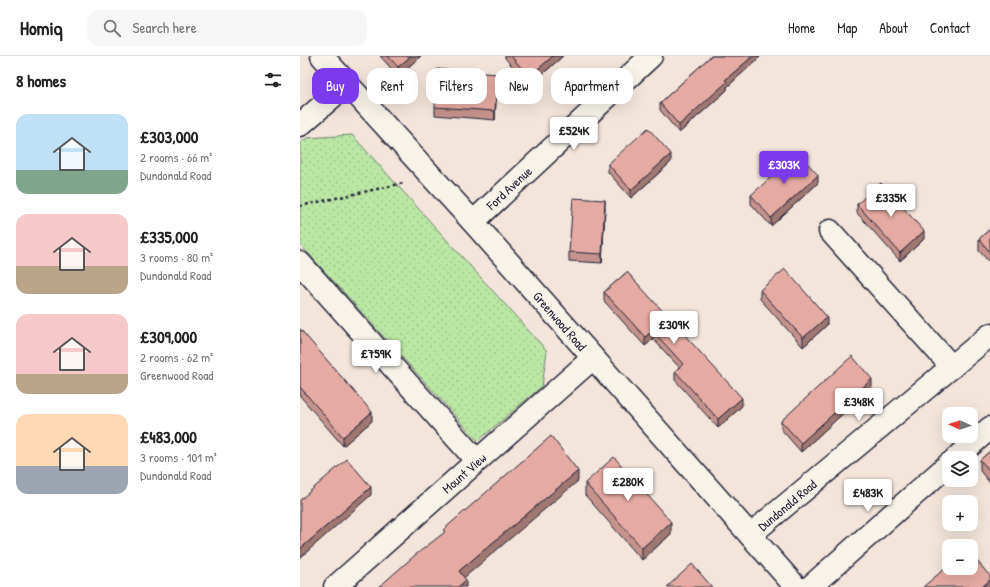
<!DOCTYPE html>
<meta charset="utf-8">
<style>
:root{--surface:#fff;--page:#f6f6f6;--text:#222;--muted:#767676;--line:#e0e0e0;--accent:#7c3aed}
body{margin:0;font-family:"Patrick Hand",sans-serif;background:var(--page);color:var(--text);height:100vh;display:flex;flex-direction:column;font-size:15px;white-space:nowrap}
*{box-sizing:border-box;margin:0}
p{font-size:13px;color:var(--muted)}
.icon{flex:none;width:22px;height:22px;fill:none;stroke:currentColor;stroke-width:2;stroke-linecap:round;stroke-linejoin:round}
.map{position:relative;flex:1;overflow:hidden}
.details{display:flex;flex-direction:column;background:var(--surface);width:300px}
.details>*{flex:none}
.top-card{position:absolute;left:12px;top:12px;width:380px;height:36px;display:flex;gap:8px}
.needle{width:26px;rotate:273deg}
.controls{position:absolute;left:642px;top:351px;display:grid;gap:8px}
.controls a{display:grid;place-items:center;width:36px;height:36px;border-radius:8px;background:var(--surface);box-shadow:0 4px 16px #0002;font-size:20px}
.price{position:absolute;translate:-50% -34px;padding:0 9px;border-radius:4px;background:#fff;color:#222;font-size:13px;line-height:26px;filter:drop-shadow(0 1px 2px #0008)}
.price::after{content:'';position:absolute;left:50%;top:24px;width:12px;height:9px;margin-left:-6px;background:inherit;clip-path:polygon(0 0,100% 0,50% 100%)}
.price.on{background:var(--accent);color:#fff}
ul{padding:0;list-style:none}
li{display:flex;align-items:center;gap:12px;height:100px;padding:0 16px}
li span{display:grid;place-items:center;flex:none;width:112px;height:80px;border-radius:12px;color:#555}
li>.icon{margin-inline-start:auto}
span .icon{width:48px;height:48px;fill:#fffc;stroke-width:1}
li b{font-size:17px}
h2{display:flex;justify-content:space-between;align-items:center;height:48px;padding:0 16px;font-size:17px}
.pill{padding:0 14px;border-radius:12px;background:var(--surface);box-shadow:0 4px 16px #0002;font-size:14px;line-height:36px}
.pill.on{background:var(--accent);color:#fff}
header{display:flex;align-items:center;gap:24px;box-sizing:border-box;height:56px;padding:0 20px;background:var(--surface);border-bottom:1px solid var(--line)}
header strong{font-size:19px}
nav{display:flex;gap:22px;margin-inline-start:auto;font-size:14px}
.search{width:280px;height:36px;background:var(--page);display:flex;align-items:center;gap:10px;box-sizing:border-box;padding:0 14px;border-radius:12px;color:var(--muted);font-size:15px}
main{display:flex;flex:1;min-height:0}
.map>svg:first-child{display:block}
.grass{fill:url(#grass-dots);stroke:#6e8470}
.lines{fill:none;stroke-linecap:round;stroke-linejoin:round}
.minor-casing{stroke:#22223b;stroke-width:25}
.secondary-casing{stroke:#22223b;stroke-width:25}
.path{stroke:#22223b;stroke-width:2.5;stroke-dasharray:3 3;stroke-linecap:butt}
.minor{stroke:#f7f3e8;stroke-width:22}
.secondary{stroke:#f7f3e8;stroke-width:22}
.wall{fill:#c5938b;stroke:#22223b}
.shaded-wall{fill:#a07871;stroke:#22223b}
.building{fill:#e5aba2;stroke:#22223b}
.labels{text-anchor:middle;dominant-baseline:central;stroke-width:4;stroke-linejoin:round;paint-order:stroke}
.street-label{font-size:13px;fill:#22223b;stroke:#f7f3e8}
</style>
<header>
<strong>Homiq</strong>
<div class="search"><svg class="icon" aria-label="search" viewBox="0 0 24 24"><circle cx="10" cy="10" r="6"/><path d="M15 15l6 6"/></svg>Search here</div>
<nav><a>Home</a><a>Map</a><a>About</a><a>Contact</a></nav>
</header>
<main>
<section class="details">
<h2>8 homes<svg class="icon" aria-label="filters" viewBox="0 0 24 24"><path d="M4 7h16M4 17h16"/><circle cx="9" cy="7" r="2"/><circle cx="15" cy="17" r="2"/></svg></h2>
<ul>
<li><span style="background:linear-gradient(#bfe0f5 70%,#7fa58c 0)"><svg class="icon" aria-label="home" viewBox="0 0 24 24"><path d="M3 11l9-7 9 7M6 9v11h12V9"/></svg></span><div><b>£303,000</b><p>2 rooms · 66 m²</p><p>Dundonald Road</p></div></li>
<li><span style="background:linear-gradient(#f6c9c9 65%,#b9a48a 0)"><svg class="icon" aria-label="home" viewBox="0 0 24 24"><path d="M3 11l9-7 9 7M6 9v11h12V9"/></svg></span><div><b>£335,000</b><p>3 rooms · 80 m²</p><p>Dundonald Road</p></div></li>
<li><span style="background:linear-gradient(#f6c9c9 75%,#b9a48a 0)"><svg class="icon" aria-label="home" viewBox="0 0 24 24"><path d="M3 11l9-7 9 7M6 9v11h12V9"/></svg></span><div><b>£309,000</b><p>2 rooms · 62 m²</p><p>Greenwood Road</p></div></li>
<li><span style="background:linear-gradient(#ffd9b3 65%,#9aa5b1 0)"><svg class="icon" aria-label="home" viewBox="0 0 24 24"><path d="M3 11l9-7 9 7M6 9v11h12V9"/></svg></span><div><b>£483,000</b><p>3 rooms · 101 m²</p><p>Dundonald Road</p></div></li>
</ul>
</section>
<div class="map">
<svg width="690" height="531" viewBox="0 0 690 531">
<defs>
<pattern id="grass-dots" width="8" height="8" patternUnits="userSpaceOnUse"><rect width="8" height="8" fill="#bbe7a4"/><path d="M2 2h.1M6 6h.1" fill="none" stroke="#a0c68e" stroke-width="1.8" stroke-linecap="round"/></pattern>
</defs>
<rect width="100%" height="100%" fill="#f3e5da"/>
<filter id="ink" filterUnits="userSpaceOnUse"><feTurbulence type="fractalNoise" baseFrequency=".025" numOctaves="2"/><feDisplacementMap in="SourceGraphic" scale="8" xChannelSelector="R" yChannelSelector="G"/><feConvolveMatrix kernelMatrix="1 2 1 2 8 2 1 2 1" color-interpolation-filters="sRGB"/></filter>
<g filter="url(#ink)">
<path class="grass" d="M 52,79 L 247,295 L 242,330 L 178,385 L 0,188 L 0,87 L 7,82 Z"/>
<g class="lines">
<defs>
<g id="minor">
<path d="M 22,0 L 173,166 L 496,531"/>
<path d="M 0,69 L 47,28"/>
<path d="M 173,166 L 351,0"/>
<path d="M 530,175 L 652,311"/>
<path d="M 0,207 L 177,405"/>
<path d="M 450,479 L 690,279"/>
<path d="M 35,531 L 293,302"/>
</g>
<g id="secondary">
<path d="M 656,402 L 690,372"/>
<path d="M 510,531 L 649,408"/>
</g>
</defs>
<use href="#minor" class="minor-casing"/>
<use href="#secondary" class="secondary-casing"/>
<path class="path" d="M 0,150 L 104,127"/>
<use href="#minor" class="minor"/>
<use href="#secondary" class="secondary"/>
</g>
<g class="wall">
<path d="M 80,0 L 121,0 L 98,20 Z"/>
<path d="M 205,0 L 263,0 L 229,30 L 205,2 Z"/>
<path d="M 411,0 L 461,0 L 427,31 L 427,34 L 379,77 L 360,54 L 360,47 Z"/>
<path d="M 197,26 L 195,64 L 135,59 L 135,51 Z"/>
<path d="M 371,106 L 331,142 L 308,116 L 308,108 Z"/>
<path d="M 518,127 L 471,170 L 451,148 L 451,139 Z"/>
<path d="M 557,148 L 624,183 L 600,205 L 557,157 Z"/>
<path d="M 305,152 L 302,207 L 269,205 L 269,196 Z"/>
<path d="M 690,173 L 690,207 L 679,195 L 679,183 Z"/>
<path d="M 327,216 L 442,350 L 418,372 L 375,324 L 375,315 L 379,311 L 353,283 L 345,290 L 304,245 L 304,236 Z"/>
<path d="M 460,234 L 527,269 L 503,291 L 460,243 Z"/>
<path d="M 0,273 L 72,365 L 43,390 L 0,340 Z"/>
<path d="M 572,331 L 501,396 L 481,373 L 481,365 Z"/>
<path d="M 690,395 L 690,427 L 680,415 L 680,404 Z"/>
<path d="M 285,427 L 371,478 L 342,504 L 285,439 Z"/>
</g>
<g class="shaded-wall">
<path d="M 111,0 L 121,0 L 98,20 L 98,11 Z"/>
<path d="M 253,0 L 263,0 L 229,30 L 229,21 Z"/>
<path d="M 453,0 L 461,0 L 427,31 L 427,34 L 379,77 L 379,69 L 425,24 Z"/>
<path d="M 197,18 L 197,26 L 195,64 L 195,55 Z"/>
<path d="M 371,98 L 371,106 L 331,142 L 331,134 Z"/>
<path d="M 518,119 L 518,127 L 471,170 L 471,162 Z"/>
<path d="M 305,144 L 305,152 L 302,207 L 302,198 Z"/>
<path d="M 624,175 L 624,183 L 600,205 L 600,197 Z"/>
<path d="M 527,261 L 527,269 L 503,291 L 503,282 Z"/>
<path d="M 353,275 L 353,283 L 345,290 L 345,281 Z"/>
<path d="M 572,323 L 572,331 L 501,396 L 501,387 Z"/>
<path d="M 442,342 L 442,350 L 418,372 L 418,363 Z"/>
<path d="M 72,356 L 72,365 L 43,390 L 43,381 Z"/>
<path d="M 278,415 L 278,425 L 159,526 L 159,515 Z"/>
<path d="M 71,431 L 71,439 L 0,502 L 0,493 Z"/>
<path d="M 371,466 L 371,478 L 342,504 L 342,492 Z"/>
<path d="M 166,524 L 166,531 L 158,531 Z"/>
<path d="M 690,524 L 690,531 L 682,531 Z"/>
</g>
<g class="building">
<path d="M 88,0 L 111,0 L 98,11 Z"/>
<path d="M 211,0 L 253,0 L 229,21 Z"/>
<path d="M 411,0 L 453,0 L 425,24 L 427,26 L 379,69 L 360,47 Z"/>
<path d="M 137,13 L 197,18 L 195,55 L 135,51 Z"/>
<path d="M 348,72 L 371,98 L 331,134 L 308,108 Z"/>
<path d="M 498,97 L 518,119 L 471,162 L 451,139 Z"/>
<path d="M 581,127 L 624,175 L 600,197 L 557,148 Z"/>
<path d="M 273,142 L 305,144 L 302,198 L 269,196 Z"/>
<path d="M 690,173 L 690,196 L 679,183 Z"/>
<path d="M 485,213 L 527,261 L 503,282 L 460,234 Z"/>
<path d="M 327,216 L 442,342 L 418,363 L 375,315 L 383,308 L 353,275 L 345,281 L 304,236 Z"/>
<path d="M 0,273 L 72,356 L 43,381 L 0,331 Z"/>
<path d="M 552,300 L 572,323 L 501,387 L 481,365 Z"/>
<path d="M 251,380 L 278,415 L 159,515 L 166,524 L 158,531 L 79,531 L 114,500 L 145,476 L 143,474 Z"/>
<path d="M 690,395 L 690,415 L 680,404 Z"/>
<path d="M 314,401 L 371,466 L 342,492 L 285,427 Z"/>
<path d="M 47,403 L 71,431 L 0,493 L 0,444 Z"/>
<path d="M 671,498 L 690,520 L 690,524 L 682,531 L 623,531 L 649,509 L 649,512 L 671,512 Z"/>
<path d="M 392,508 L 412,531 L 367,531 Z"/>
</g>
</g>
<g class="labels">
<g class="street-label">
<text transform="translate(209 132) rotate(-43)">Ford Avenue</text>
<text transform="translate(260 265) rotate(49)">Greenwood Road</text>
<text transform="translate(164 417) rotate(-41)">Mount View</text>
<text transform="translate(487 449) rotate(-40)">Dundonald Road</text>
</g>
</g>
</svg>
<div class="controls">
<a><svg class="needle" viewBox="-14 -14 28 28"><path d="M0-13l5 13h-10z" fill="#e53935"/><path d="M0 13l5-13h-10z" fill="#767676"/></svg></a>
<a><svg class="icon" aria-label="layers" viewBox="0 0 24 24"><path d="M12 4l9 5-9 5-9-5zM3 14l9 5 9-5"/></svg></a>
<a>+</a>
<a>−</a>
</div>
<b class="price" style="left:274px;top:95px">£524K</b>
<b class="price on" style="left:484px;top:129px">£303K</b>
<b class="price" style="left:591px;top:162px">£335K</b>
<b class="price" style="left:374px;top:289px">£309K</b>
<b class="price" style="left:76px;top:318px">£759K</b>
<b class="price" style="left:559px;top:366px">£348K</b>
<b class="price" style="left:328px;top:446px">£280K</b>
<b class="price" style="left:568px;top:457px">£483K</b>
<div class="top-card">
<a class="pill on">Buy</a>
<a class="pill">Rent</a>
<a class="pill">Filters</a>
<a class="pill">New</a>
<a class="pill">Apartment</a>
</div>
</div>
</main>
